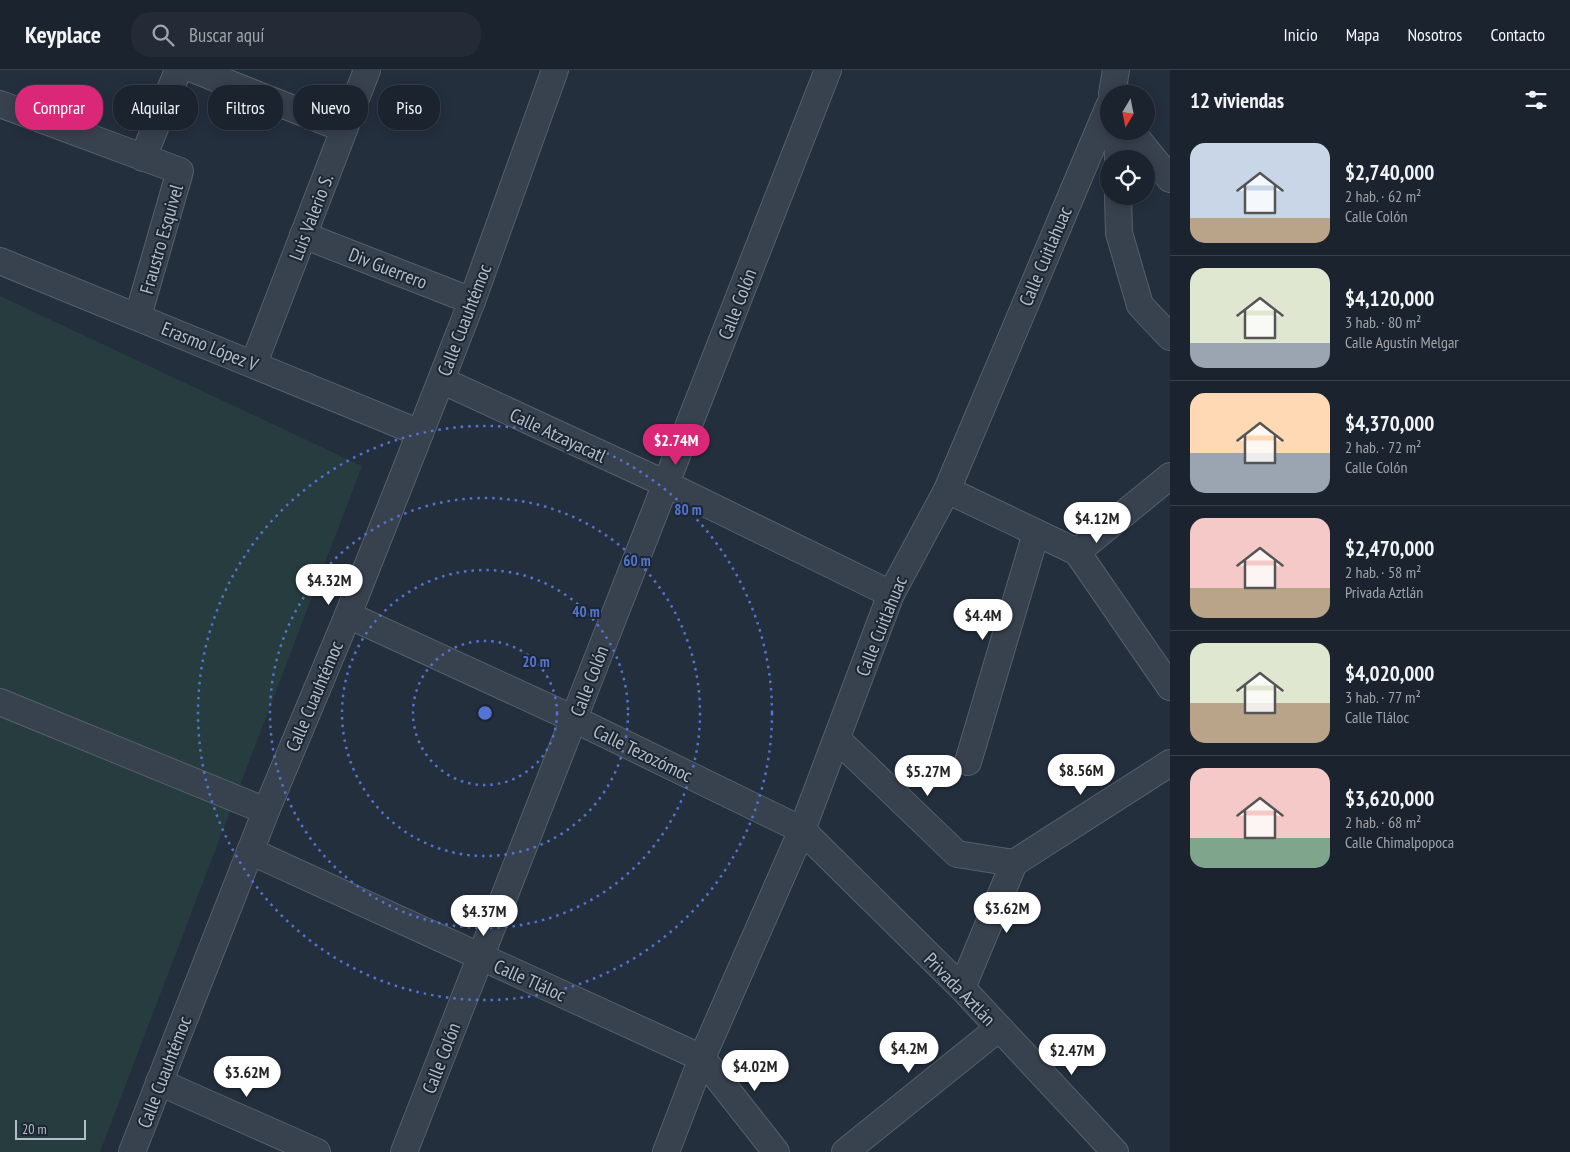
<!DOCTYPE html>
<html lang="es">
<meta charset="utf-8">
<style>
:root{--surface:#1b232e;--page:#242b36;--text:#f1f3f6;--muted:#a0a4aa;--line:#39404a;--accent:#db2777}
body{margin:0;font-family:"PT Sans Narrow",sans-serif;background:var(--page);color:var(--text);height:100vh;display:flex;flex-direction:column;font-size:19px;white-space:nowrap}
*{box-sizing:border-box;margin:0}
p{font-size:16px;color:var(--muted)}
.icon{flex:none;width:28px;height:28px;fill:none;stroke:currentColor;stroke-width:2;stroke-linecap:round;stroke-linejoin:round}
.map{position:relative;flex:1;overflow:hidden}
.side{display:flex;flex-direction:column;background:var(--surface);width:400px}
.side>*{flex:none}
.guide{position:absolute;left:15px;top:15px;width:475px;height:45px;display:flex;gap:10px}
.needle{width:32px;rotate:190deg}
.buttons{position:absolute;left:1100px;top:15px;display:grid;gap:10px}
.buttons a{display:grid;place-items:center;width:55px;height:55px;border-radius:50%;background:var(--surface);box-shadow:0 2px 12px #0003,0 0 0 1px var(--line);font-size:25px}
.scale{position:absolute;left:15px;bottom:12px;width:71px;box-sizing:border-box;padding-left:5px;border:2px solid #b4bcc9;border-top:0;font-size:14px;line-height:18px;white-space:nowrap;color:#b4bcc9;-webkit-text-stroke:4px #1d2633;paint-order:stroke}
.price{position:absolute;translate:-50% -42px;padding:0 11px;border-radius:18px;background:#fff;color:#222;font-size:16px;line-height:32px;filter:drop-shadow(0 1px 2px #0008)}
.price::after{content:'';position:absolute;left:50%;top:30px;width:15px;height:11px;margin-left:-8px;background:inherit;clip-path:polygon(0 0,100% 0,50% 100%)}
.price.active{background:var(--accent);color:#fff}
ul{padding:0;list-style:none}
li{display:flex;align-items:center;gap:15px;height:125px;padding:0 20px}
li+li{border-top:1px solid var(--line)}
li span{display:grid;place-items:center;flex:none;width:140px;height:100px;border-radius:15px;color:#555}
li>.icon{margin-inline-start:auto}
span .icon{width:60px;height:60px;fill:#fffc;stroke-width:1}
li b{font-size:21px}
h2{display:flex;justify-content:space-between;align-items:center;height:60px;padding:0 20px;font-size:21px}
.tag{padding:0 18px;border-radius:20px;background:var(--surface);box-shadow:0 2px 12px #0003,0 0 0 1px var(--line);font-size:18px;line-height:45px}
.tag.active{background:var(--accent);color:#fff}
header{display:flex;align-items:center;gap:30px;box-sizing:border-box;height:70px;padding:0 25px;background:var(--surface);border-bottom:1px solid var(--line)}
header strong{font-size:24px}
nav{display:flex;gap:28px;margin-inline-start:auto;font-size:18px}
.search{width:350px;height:45px;background:var(--page);display:flex;align-items:center;gap:12px;box-sizing:border-box;padding:0 18px;border-radius:20px;color:var(--muted);font-size:19px}
main{display:flex;flex:1;min-height:0}
.map>svg:first-child{display:block}
.park{fill:#263c3f}
.lines{fill:none;stroke-linecap:round;stroke-linejoin:round}
.minor-casing{stroke:#565f6c;stroke-width:28}
.minor{stroke:#38414e;stroke-width:26}
.ring{fill:none;stroke:#5274d3;stroke-width:2.5;stroke-dasharray:2.5 5}
.labels{text-anchor:middle;dominant-baseline:central;stroke-width:4;stroke-linejoin:round;paint-order:stroke}
.street-label{font-size:19px;fill:#b4bcc9;stroke:#1d2633}
.centre{fill:#5274d3;stroke:#1d2633;stroke-width:2.5}
.ring-label{font-size:15px;text-anchor:middle;font-weight:bold;fill:#5274d3;stroke:#1d2633;stroke-width:4;stroke-linejoin:round;paint-order:stroke}
</style>
<header>
<strong>Keyplace</strong>
<div class="search"><svg class="icon" aria-label="search" viewBox="0 0 24 24"><circle cx="10" cy="10" r="6"/><path d="M15 15l6 6"/></svg>Buscar aquí</div>
<nav><a>Inicio</a><a>Mapa</a><a>Nosotros</a><a>Contacto</a></nav>
</header>
<main>
<div class="map">
<svg width="1170" height="1082" viewBox="0 0 1170 1082">
<rect width="100%" height="100%" fill="#242f3e"/>
<path class="park" d="M 0,226 L 362,396 L 100,1082 L 0,1082 Z"/>
<g class="lines">
<defs>
<g id="minor">
<path d="M 195,0 L 344,59"/>
<path d="M 1112,24 L 1116,0"/>
<path d="M 0,34 L 180,101 L 138,246"/>
<path d="M 1117,61 L 1118,89"/>
<path d="M 1131,61 L 1170,109"/>
<path d="M 143,88 L 178,0"/>
<path d="M 1118,126 L 1119,163 L 1140,235 L 1170,267"/>
<path d="M 303,165 L 472,231"/>
<path d="M 0,191 L 420,363"/>
<path d="M 254,293 L 367,0"/>
<path d="M 441,310 L 666,414 L 891,524"/>
<path d="M 947,420 L 1077,482 L 1170,617"/>
<path d="M 1077,482 L 1170,406"/>
<path d="M 348,545 L 574,649 L 802,760 L 962,918 L 1115,1082"/>
<path d="M 0,632 L 266,741"/>
<path d="M 837,669 L 957,784 L 1014,793"/>
<path d="M 968,692 L 1036,463"/>
<path d="M 250,781 L 702,988 L 776,1082"/>
<path d="M 1014,793 L 1170,693"/>
<path d="M 962,918 L 1014,793"/>
<path d="M 159,1012 L 317,1082"/>
<path d="M 132,1082 L 266,741 L 348,545 L 441,310 L 472,231 L 555,0"/>
<path d="M 404,1082 L 828,0"/>
<path d="M 666,1082 L 702,988 L 802,760 L 891,524 L 947,420 L 1109,36"/>
<path d="M 845,1082 L 999,958"/>
</g>
</defs>
<use href="#minor" class="minor-casing"/>
<use href="#minor" class="minor"/>
</g>
<g class="ring">
<circle cx="485" cy="643" r="72"/>
<circle cx="485" cy="643" r="143"/>
<circle cx="485" cy="643" r="215"/>
<circle cx="485" cy="643" r="287"/>
</g>
<g class="labels">
<g class="street-label">
<text transform="translate(311 147) rotate(-69)">Luis Valerio S.</text>
<text transform="translate(161 169) rotate(-74)">Fraustro Esquivel</text>
<text transform="translate(1045 186) rotate(-67)">Calle Cuitlahuac</text>
<text transform="translate(388 198) rotate(21)">Div Guerrero</text>
<text transform="translate(737 234) rotate(-69)">Calle Colón</text>
<text transform="translate(464 250) rotate(-69)">Calle Cuauhtémoc</text>
<text transform="translate(210 276) rotate(22)">Erasmo López V</text>
<text transform="translate(558 365) rotate(25)">Calle Atzayacatl</text>
<text transform="translate(881 556) rotate(-68)">Calle Cuitlahuac</text>
<text transform="translate(589 611) rotate(-69)">Calle Colón</text>
<text transform="translate(314 626) rotate(-67)">Calle Cuauhtémoc</text>
<text transform="translate(643 683) rotate(26)">Calle Tezozómoc</text>
<text transform="translate(530 910) rotate(24)">Calle Tláloc</text>
<text transform="translate(960 919) rotate(46)">Privada Aztlán</text>
<text transform="translate(441 988) rotate(-69)">Calle Colón</text>
<text transform="translate(164 1002) rotate(-69)">Calle Cuauhtémoc</text>
</g>
</g>
<circle cx="485" cy="643" r="8" class="centre"/>
<g class="ring-label">
<text x="688" y="445">80 m</text>
<text x="637" y="496">60 m</text>
<text x="586" y="547">40 m</text>
<text x="536" y="597">20 m</text>
</g>
</svg>
<div class="buttons">
<a><svg class="needle" viewBox="-14 -14 28 28"><path d="M0-13l5 13h-10z" fill="#e53935"/><path d="M0 13l5-13h-10z" fill="#a0a4aa"/></svg></a>
<a><svg class="icon" aria-label="locate" viewBox="0 0 24 24"><circle cx="12" cy="12" r="6"/><path d="M12 2v4M12 18v4M2 12h4M18 12h4"/></svg></a>
</div>
<div class="scale">20 m</div>
<b class="price active" style="left:676px;top:396px">$2.74M</b>
<b class="price" style="left:1097px;top:474px">$4.12M</b>
<b class="price" style="left:329px;top:536px">$4.32M</b>
<b class="price" style="left:983px;top:571px">$4.4M</b>
<b class="price" style="left:1081px;top:726px">$8.56M</b>
<b class="price" style="left:928px;top:727px">$5.27M</b>
<b class="price" style="left:1007px;top:864px">$3.62M</b>
<b class="price" style="left:484px;top:867px">$4.37M</b>
<b class="price" style="left:909px;top:1004px">$4.2M</b>
<b class="price" style="left:1072px;top:1006px">$2.47M</b>
<b class="price" style="left:755px;top:1022px">$4.02M</b>
<b class="price" style="left:247px;top:1028px">$3.62M</b>
<div class="guide">
<a class="tag active">Comprar</a>
<a class="tag">Alquilar</a>
<a class="tag">Filtros</a>
<a class="tag">Nuevo</a>
<a class="tag">Piso</a>
</div>
</div>
<section class="side">
<h2>12 viviendas<svg class="icon" aria-label="filters" viewBox="0 0 24 24"><path d="M4 7h16M4 17h16"/><circle cx="9" cy="7" r="2"/><circle cx="15" cy="17" r="2"/></svg></h2>
<ul>
<li><span style="background:linear-gradient(#c9d6e8 75%,#b9a48a 0)"><svg class="icon" aria-label="home" viewBox="0 0 24 24"><path d="M3 11l9-7 9 7M6 9v11h12V9"/></svg></span><div><b>$2,740,000</b><p>2 hab. · 62 m²</p><p>Calle Colón</p></div></li>
<li><span style="background:linear-gradient(#dfe7d0 75%,#9aa5b1 0)"><svg class="icon" aria-label="home" viewBox="0 0 24 24"><path d="M3 11l9-7 9 7M6 9v11h12V9"/></svg></span><div><b>$4,120,000</b><p>3 hab. · 80 m²</p><p>Calle Agustín Melgar</p></div></li>
<li><span style="background:linear-gradient(#ffd9b3 60%,#9aa5b1 0)"><svg class="icon" aria-label="home" viewBox="0 0 24 24"><path d="M3 11l9-7 9 7M6 9v11h12V9"/></svg></span><div><b>$4,370,000</b><p>2 hab. · 72 m²</p><p>Calle Colón</p></div></li>
<li><span style="background:linear-gradient(#f6c9c9 70%,#b9a48a 0)"><svg class="icon" aria-label="home" viewBox="0 0 24 24"><path d="M3 11l9-7 9 7M6 9v11h12V9"/></svg></span><div><b>$2,470,000</b><p>2 hab. · 58 m²</p><p>Privada Aztlán</p></div></li>
<li><span style="background:linear-gradient(#dfe7d0 60%,#b9a48a 0)"><svg class="icon" aria-label="home" viewBox="0 0 24 24"><path d="M3 11l9-7 9 7M6 9v11h12V9"/></svg></span><div><b>$4,020,000</b><p>3 hab. · 77 m²</p><p>Calle Tláloc</p></div></li>
<li><span style="background:linear-gradient(#f6c9c9 70%,#7fa58c 0)"><svg class="icon" aria-label="home" viewBox="0 0 24 24"><path d="M3 11l9-7 9 7M6 9v11h12V9"/></svg></span><div><b>$3,620,000</b><p>2 hab. · 68 m²</p><p>Calle Chimalpopoca</p></div></li>
</ul>
</section>
</main>
